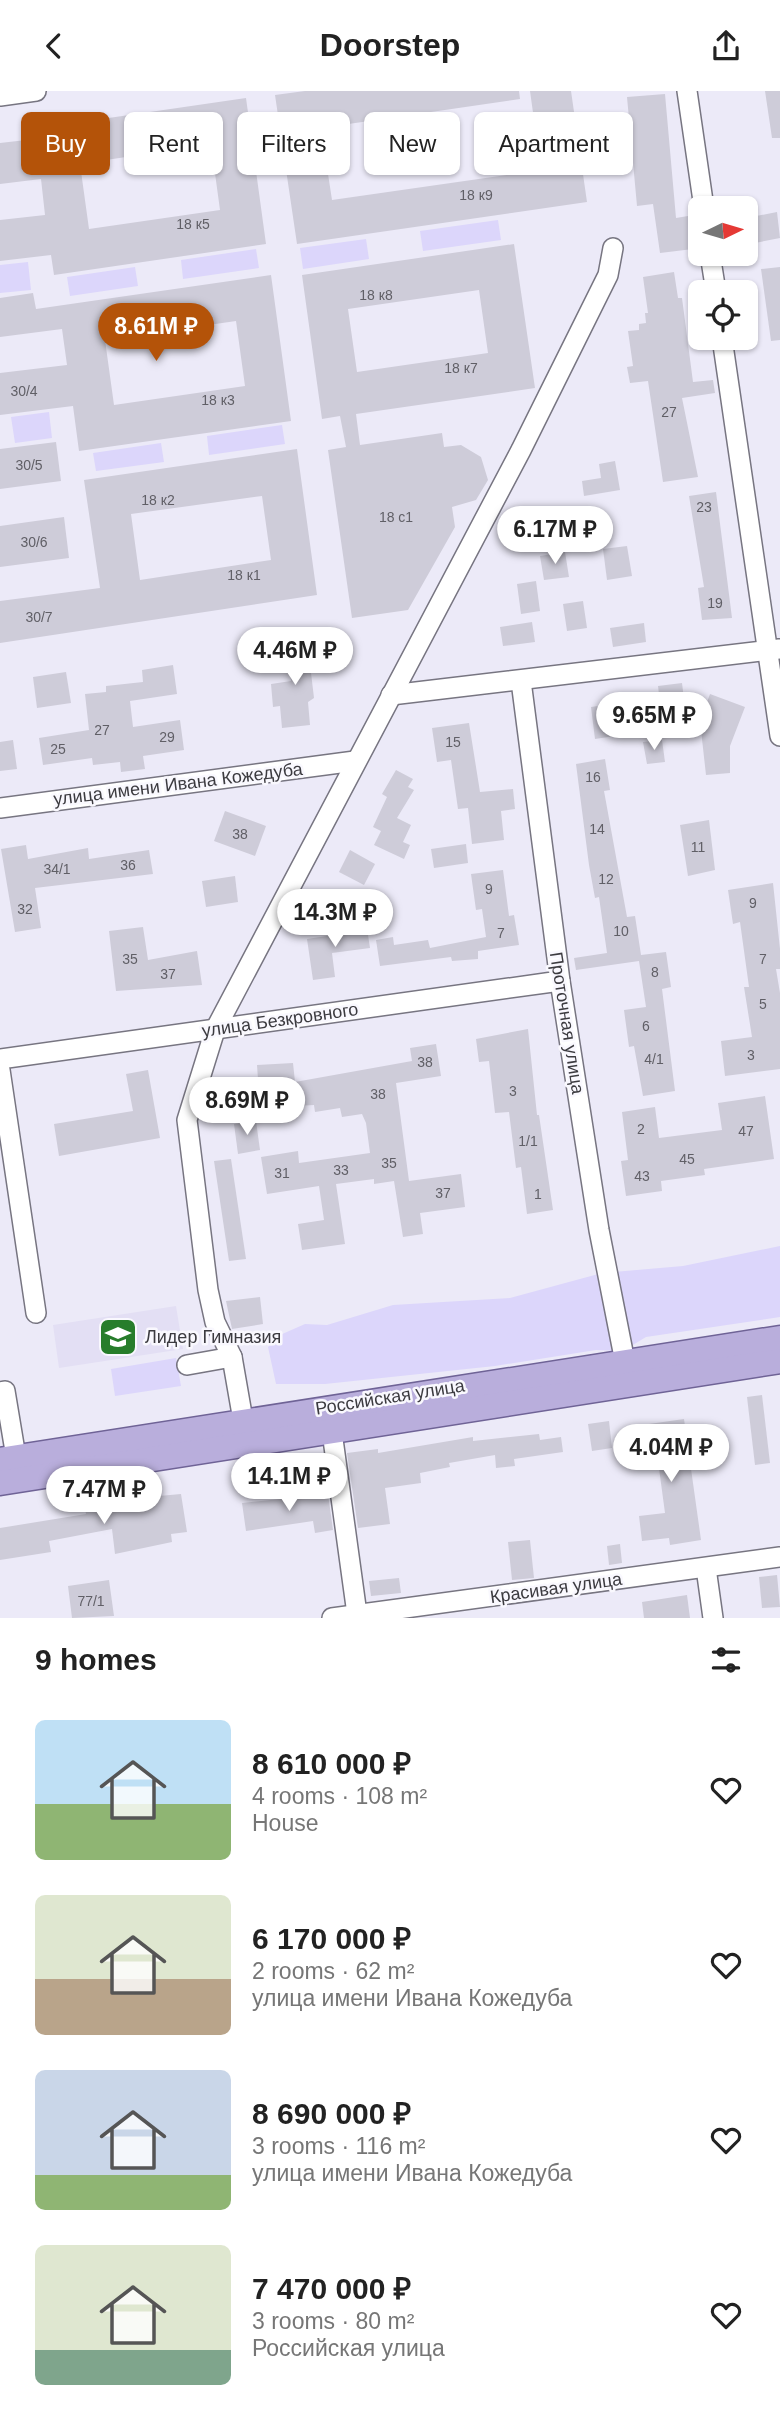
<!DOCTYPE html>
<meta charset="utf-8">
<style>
:root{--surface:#fff;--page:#f6f6f6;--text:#222;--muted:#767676;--accent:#b45309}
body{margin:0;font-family:Helvetica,sans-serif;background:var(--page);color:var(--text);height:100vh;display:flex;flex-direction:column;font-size:26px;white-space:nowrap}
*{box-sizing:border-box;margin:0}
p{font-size:23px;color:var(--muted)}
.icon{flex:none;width:38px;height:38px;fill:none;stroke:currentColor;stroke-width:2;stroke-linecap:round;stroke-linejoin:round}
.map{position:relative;height:1527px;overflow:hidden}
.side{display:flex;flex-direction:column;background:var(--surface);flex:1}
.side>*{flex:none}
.top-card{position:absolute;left:21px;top:21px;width:738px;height:63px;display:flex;gap:14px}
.needle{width:46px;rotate:85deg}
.fabs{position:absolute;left:688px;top:105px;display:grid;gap:14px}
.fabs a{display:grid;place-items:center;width:70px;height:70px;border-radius:10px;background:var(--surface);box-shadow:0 2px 5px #0004;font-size:35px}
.price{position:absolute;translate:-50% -60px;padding:0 16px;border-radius:24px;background:#fff;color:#222;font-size:23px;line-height:46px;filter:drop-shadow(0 2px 4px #0008)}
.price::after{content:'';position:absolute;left:50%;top:42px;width:21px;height:16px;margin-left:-10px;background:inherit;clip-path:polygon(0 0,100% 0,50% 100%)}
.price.selected{background:var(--accent);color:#fff}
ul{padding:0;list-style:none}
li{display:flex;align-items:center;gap:21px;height:175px;padding:0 35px}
li span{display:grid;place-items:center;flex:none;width:196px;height:140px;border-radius:10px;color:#555}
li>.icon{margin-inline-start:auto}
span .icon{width:84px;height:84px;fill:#fffc;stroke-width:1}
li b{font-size:30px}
h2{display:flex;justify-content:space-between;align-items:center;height:84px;padding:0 35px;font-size:30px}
.tag{padding:0 24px;border-radius:10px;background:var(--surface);box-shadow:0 2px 5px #0004;font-size:24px;line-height:63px}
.tag.selected{background:var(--accent);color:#fff}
header{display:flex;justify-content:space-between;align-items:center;height:91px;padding:0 35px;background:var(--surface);font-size:32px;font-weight:600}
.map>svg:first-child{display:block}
.built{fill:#e3dff4}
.green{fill:#dcd6fb}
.building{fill:#ceccd9;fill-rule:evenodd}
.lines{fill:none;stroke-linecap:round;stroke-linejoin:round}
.minor-casing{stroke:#777581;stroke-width:22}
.major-casing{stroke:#6f6396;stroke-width:27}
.minor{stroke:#fff;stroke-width:19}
.major{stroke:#b9aedc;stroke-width:24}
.labels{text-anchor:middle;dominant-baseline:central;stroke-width:5;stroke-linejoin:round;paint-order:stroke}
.number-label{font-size:14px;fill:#605f66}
.street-label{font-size:18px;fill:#3c3b40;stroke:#f9f8fe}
.poi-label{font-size:18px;fill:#3c3b40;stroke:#f9f8fe;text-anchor:start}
</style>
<header><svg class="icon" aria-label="back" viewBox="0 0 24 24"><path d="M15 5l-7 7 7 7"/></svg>Doorstep<svg class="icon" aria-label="share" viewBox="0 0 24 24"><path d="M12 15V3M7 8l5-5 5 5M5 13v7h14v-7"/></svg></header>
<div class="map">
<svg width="780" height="1527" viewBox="0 0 780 1527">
<rect width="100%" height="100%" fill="#eceaf8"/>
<path class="built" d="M 176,1215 L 183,1258 L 59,1277 L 53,1234 Z"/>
<g class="green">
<path d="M 498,129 L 501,149 L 423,160 L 420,140 Z"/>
<path d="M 366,148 L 369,168 L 303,178 L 300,157 Z"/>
<path d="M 256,158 L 259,177 L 183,188 L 181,169 Z"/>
<path d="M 28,171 L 31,199 L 0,202 L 0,174 Z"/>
<path d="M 135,176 L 138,195 L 70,205 L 67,186 Z"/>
<path d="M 49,321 L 52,347 L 15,352 L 11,326 Z"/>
<path d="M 282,334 L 285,353 L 209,364 L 207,345 Z"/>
<path d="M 161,352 L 164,371 L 96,380 L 93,362 Z"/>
<path d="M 780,1155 L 780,1226 L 646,1246 L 623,1260 L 596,1259 L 495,1275 L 325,1293 L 276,1293 L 268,1256 L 280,1244 L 305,1233 L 327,1234 L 393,1214 L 510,1207 L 602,1182 L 683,1175 Z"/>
<path d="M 176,1267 L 181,1295 L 115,1305 L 111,1278 Z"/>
</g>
<g class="building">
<path d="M 305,0 L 519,0 L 520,8 L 321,37 L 332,109 L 541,79 L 530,0 L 571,0 L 587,111 L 297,153 L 275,4 Z"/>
<path d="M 765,0 L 780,0 L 780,47 L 772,47 Z"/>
<path d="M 665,3 L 676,127 L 688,125 L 693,158 L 660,162 L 653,113 L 637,115 L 627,6 Z"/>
<path d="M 246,7 L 266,153 L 54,184 L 51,164 L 0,170 L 0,129 L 45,124 L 41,88 L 0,93 L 0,52 L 35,48 L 33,38 ZM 211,53 L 220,119 L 89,138 L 80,73 Z"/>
<path d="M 777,121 L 780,147 L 755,152 L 751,126 Z"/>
<path d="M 514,153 L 535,297 L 356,323 L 360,354 L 442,342 L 444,356 L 461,354 L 481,366 L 488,389 L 476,409 L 452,416 L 455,436 L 408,519 L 352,527 L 328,359 L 346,356 L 340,325 L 322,328 L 302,184 ZM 479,199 L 488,262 L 357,281 L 348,218 Z"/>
<path d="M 780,176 L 780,249 L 771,250 L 761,178 Z"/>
<path d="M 674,181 L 678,207 L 682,207 L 693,291 L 713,289 L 715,302 L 682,307 L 698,386 L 663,391 L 648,290 L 630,292 L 627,276 L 633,275 L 628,240 L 639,239 L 639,233 L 646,232 L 645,222 L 648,222 L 643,186 Z"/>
<path d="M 271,184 L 291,330 L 79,360 L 73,315 L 0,324 L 0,282 L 67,274 L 62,238 L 0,246 L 0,207 L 33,202 L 36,218 ZM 236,230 L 245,295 L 114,314 L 105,249 Z"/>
<path d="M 56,351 L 61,390 L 0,398 L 0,358 Z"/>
<path d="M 297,358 L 317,504 L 0,552 L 0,510 L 100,497 L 84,389 ZM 262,405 L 271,469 L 140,489 L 131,423 Z"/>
<path d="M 615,370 L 620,399 L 584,405 L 582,390 L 601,387 L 599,373 Z"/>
<path d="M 716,401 L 732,527 L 702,529 L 698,497 L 704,496 L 689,405 Z"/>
<path d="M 64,426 L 69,467 L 0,476 L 0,435 Z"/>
<path d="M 627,455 L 632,485 L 607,489 L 603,458 Z"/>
<path d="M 565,461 L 569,486 L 544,489 L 540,465 Z"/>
<path d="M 536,490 L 540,520 L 521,523 L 517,493 Z"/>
<path d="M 583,510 L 587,537 L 567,540 L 563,513 Z"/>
<path d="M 532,531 L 535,551 L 503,555 L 500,536 Z"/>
<path d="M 644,532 L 646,551 L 613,556 L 610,537 Z"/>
<path d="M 307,548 L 314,607 L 308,611 L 310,634 L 282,637 L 280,615 L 273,616 L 271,593 L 291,590 L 287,550 Z"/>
<path d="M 173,574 L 177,603 L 130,610 L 133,636 L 180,629 L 184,659 L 143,665 L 145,678 L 121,681 L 120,671 L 93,674 L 92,667 L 43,674 L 39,647 L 89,639 L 85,603 L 106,601 L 106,595 L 143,591 L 142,579 Z"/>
<path d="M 66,581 L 71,612 L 37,617 L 33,586 Z"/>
<path d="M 682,592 L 684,608 L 660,612 L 658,595 Z"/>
<path d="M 710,603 L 745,616 L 730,655 L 730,682 L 706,684 L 700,630 Z"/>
<path d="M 611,613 L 615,645 L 595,648 L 591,616 Z"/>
<path d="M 469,632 L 480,701 L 513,698 L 515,718 L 501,720 L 504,749 L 472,753 L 468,717 L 458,718 L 451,669 L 437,671 L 432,637 Z"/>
<path d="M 13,649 L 17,678 L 0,680 L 0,651 Z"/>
<path d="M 662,649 L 665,671 L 647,673 L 643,651 Z"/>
<path d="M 605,668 L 610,699 L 604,700 L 627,826 L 635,825 L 641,864 L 666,861 L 671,896 L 662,898 L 675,1000 L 643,1005 L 634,955 L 629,956 L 624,919 L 646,916 L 639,870 L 576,879 L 574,867 L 607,862 L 599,806 L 595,807 L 589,774 L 576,673 Z"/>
<path d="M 396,679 L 413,688 L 408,696 L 414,699 L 397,727 L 411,734 L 403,751 L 410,754 L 404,768 L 374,754 L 381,740 L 373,736 L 387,706 L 382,703 Z"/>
<path d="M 225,720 L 266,735 L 255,765 L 214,750 Z"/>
<path d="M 709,729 L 715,779 L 688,785 L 680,734 Z"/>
<path d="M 466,753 L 468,772 L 434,777 L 431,758 Z"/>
<path d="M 26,754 L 28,768 L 88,757 L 89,768 L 149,759 L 153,783 L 35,797 L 41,837 L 15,841 L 1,758 Z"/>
<path d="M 350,759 L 375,773 L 364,794 L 339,781 Z"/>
<path d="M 503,779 L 509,825 L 514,824 L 519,854 L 478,860 L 478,868 L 452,870 L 451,866 L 380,875 L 376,849 L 393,846 L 394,854 L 428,849 L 430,857 L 486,846 L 482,818 L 476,819 L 471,783 Z"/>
<path d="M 235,785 L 238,811 L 206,816 L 202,790 Z"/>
<path d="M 773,792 L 780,858 L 780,878 L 776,878 L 780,902 L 780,978 L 725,985 L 721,950 L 752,946 L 744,896 L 749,896 L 740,831 L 733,833 L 728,799 Z"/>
<path d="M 366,831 L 370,857 L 332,862 L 335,886 L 313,889 L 307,848 L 347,842 L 346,834 Z"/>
<path d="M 143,836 L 148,869 L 197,860 L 202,894 L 116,900 L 109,840 Z"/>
<path d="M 528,938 L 537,1024 L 539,1024 L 553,1119 L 527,1123 L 521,1076 L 516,1077 L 509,1021 L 495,1022 L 489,970 L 479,971 L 476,948 Z"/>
<path d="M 436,953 L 441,985 L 396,992 L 409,1090 L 461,1083 L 465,1116 L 420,1122 L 423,1143 L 403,1146 L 394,1090 L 374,1093 L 374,1088 L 336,1093 L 345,1153 L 302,1159 L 298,1133 L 324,1129 L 319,1095 L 267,1103 L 261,1066 L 298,1060 L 299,1072 L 370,1062 L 366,1032 L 362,1023 L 342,1026 L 340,1017 L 315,1021 L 314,1014 L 260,1017 L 257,974 L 293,972 L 295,991 L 412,970 L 410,957 Z"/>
<path d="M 148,979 L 160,1047 L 59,1065 L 54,1033 L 133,1020 L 126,983 Z"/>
<path d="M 765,1005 L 774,1068 L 704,1078 L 705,1084 L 661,1090 L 662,1100 L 626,1105 L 621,1070 L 628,1069 L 622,1021 L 655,1016 L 659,1047 L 722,1039 L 718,1012 Z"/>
<path d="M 256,1030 L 260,1059 L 238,1063 L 234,1033 Z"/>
<path d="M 231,1068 L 246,1168 L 229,1170 L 214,1070 Z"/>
<path d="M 260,1206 L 263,1233 L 232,1238 L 226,1210 Z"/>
<path d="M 762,1304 L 770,1372 L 755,1374 L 747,1306 Z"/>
<path d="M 684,1328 L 701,1449 L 670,1454 L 669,1447 L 642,1450 L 639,1425 L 665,1422 L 656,1355 L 638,1357 L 635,1335 Z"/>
<path d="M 609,1330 L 612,1357 L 592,1360 L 588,1333 Z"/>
<path d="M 539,1343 L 540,1349 L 561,1346 L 563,1361 L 514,1368 L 515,1375 L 496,1377 L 495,1364 L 449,1372 L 450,1376 L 420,1382 L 421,1392 L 385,1397 L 390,1433 L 358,1437 L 347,1362 L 378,1358 L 378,1362 L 473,1346 L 473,1350 Z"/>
<path d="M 147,1398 L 148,1406 L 181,1403 L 187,1441 L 171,1443 L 172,1451 L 115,1463 L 112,1438 L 49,1450 L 51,1461 L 0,1469 L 0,1437 L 86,1423 L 85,1418 L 117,1413 L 115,1403 Z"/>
<path d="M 328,1403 L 333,1439 L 315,1442 L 313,1430 L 246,1440 L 242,1412 Z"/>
<path d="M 530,1449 L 534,1487 L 512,1489 L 508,1451 Z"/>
<path d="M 620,1453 L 622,1472 L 609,1474 L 607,1455 Z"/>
<path d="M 777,1484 L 780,1516 L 762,1517 L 759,1486 Z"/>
<path d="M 399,1487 L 401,1502 L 371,1505 L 369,1490 Z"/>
<path d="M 109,1489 L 114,1525 L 72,1527 L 68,1495 Z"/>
<path d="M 687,1504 L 690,1527 L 644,1527 L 642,1511 Z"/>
</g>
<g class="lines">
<defs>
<g id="minor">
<path d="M 687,0 L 704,117"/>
<path d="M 0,5 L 36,0"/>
<path d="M 710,163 L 716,201"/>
<path d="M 722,247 L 780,645"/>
<path d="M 521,590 L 560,890 L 599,1139 L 625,1271"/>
<path d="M 391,604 L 779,558"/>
<path d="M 0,717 L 355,670"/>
<path d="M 0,968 L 560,890"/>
<path d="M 0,979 L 36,1222"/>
<path d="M 187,1274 L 232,1266"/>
<path d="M 0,1301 L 5,1300 L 16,1366"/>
<path d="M 243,1329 L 232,1266 L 215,1231 L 208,1199 L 187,1029 L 215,939 L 521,359 L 608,184 L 613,157"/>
<path d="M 332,1341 L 357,1523"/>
<path d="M 706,1477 L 713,1527"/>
<path d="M 332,1527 L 780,1466"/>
</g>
<g id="major">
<path d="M 0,1369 L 780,1247"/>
<path d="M 0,1392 L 780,1270"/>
</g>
</defs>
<use href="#minor" class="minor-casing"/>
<use href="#major" class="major-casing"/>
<use href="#minor" class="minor"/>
<use href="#major" class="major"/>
</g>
<defs>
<symbol id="school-square" viewBox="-11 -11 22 22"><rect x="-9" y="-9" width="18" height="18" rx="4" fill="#277d2b" stroke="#f9f8fe"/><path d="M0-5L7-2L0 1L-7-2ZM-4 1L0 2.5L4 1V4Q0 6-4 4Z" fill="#fff"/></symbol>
</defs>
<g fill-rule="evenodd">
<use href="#school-square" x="96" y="1224" width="44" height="44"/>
</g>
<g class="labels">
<g class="number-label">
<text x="476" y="104">18 к9</text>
<text x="193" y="133">18 к5</text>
<text x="376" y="204">18 к8</text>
<text x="461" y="277">18 к7</text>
<text x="24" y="300">30/4</text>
<text x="218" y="309">18 к3</text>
<text x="669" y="321">27</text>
<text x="29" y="374">30/5</text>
<text x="158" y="409">18 к2</text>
<text x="704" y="416">23</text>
<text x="396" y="426">18 с1</text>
<text x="34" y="451">30/6</text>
<text x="244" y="484">18 к1</text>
<text x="715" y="512">19</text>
<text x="39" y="526">30/7</text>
<text x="102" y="639">27</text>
<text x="167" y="646">29</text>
<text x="453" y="651">15</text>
<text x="58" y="658">25</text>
<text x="593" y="686">16</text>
<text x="597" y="738">14</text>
<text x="240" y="743">38</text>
<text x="698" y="756">11</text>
<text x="128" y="774">36</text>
<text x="57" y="778">34/1</text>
<text x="606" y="788">12</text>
<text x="489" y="798">9</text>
<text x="753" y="812">9</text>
<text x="25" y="818">32</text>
<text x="621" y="840">10</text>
<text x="501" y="842">7</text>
<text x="130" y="868">35</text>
<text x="763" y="868">7</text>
<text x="655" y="881">8</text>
<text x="168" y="883">37</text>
<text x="763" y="913">5</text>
<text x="646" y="935">6</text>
<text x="751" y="964">3</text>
<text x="654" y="968">4/1</text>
<text x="425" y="971">38</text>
<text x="513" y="1000">3</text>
<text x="378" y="1003">38</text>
<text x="641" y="1038">2</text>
<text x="746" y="1040">47</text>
<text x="528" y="1050">1/1</text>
<text x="687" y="1068">45</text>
<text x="389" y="1072">35</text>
<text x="341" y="1079">33</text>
<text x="282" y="1082">31</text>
<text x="642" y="1085">43</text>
<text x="443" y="1102">37</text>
<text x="538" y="1103">1</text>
<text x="91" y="1510">77/1</text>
</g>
<g class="street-label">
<text transform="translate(178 693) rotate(-7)">улица имени Ивана Кожедуба</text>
<text transform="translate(280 929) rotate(-8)">улица Безкровного</text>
<text transform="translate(567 932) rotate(81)">Проточная улица</text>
<text transform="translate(390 1306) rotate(-9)">Российская улица</text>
<text transform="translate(556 1497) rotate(-8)">Красивая улица</text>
</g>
<g class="poi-label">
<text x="145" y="1246">Лидер Гимназия</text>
</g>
</g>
</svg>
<div class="fabs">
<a><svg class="needle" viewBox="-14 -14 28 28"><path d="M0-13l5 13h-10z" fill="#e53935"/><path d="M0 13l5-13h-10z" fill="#767676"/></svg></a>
<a><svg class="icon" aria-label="locate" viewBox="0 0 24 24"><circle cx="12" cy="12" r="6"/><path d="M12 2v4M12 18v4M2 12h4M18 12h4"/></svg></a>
</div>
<b class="price selected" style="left:156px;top:272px">8.61M ₽</b>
<b class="price" style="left:555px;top:475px">6.17M ₽</b>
<b class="price" style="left:295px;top:596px">4.46M ₽</b>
<b class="price" style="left:654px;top:661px">9.65M ₽</b>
<b class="price" style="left:335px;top:858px">14.3M ₽</b>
<b class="price" style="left:247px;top:1046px">8.69M ₽</b>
<b class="price" style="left:671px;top:1393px">4.04M ₽</b>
<b class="price" style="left:289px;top:1422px">14.1M ₽</b>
<b class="price" style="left:104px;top:1435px">7.47M ₽</b>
<div class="top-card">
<a class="tag selected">Buy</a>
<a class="tag">Rent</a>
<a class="tag">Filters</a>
<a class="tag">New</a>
<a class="tag">Apartment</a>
</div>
</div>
<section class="side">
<h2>9 homes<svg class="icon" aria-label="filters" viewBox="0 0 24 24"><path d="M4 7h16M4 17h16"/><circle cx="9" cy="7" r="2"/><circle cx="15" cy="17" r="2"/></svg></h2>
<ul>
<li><span style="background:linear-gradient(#bfe0f5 60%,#8fb573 0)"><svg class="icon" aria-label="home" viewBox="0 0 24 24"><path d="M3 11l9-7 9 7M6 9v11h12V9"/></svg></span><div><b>8 610 000 ₽</b><p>4 rooms · 108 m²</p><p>House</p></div><svg class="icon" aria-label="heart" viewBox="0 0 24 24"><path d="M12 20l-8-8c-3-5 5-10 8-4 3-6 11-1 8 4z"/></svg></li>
<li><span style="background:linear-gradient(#dfe7d0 60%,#b9a48a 0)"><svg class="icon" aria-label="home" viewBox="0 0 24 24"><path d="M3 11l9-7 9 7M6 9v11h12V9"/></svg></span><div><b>6 170 000 ₽</b><p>2 rooms · 62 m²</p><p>улица имени Ивана Кожедуба</p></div><svg class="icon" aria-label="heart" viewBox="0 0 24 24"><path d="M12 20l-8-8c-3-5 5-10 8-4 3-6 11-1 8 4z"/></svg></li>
<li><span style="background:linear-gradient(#c9d6e8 75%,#8fb573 0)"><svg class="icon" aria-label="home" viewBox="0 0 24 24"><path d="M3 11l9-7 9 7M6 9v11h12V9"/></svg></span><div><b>8 690 000 ₽</b><p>3 rooms · 116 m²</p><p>улица имени Ивана Кожедуба</p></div><svg class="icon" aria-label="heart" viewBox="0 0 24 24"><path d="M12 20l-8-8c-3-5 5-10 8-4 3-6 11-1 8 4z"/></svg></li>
<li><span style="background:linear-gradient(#dfe7d0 75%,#7fa58c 0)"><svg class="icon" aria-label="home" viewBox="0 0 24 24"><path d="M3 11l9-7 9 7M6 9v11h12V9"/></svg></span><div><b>7 470 000 ₽</b><p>3 rooms · 80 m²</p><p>Российская улица</p></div><svg class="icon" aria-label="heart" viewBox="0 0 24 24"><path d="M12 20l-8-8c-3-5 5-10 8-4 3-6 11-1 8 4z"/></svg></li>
</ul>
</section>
